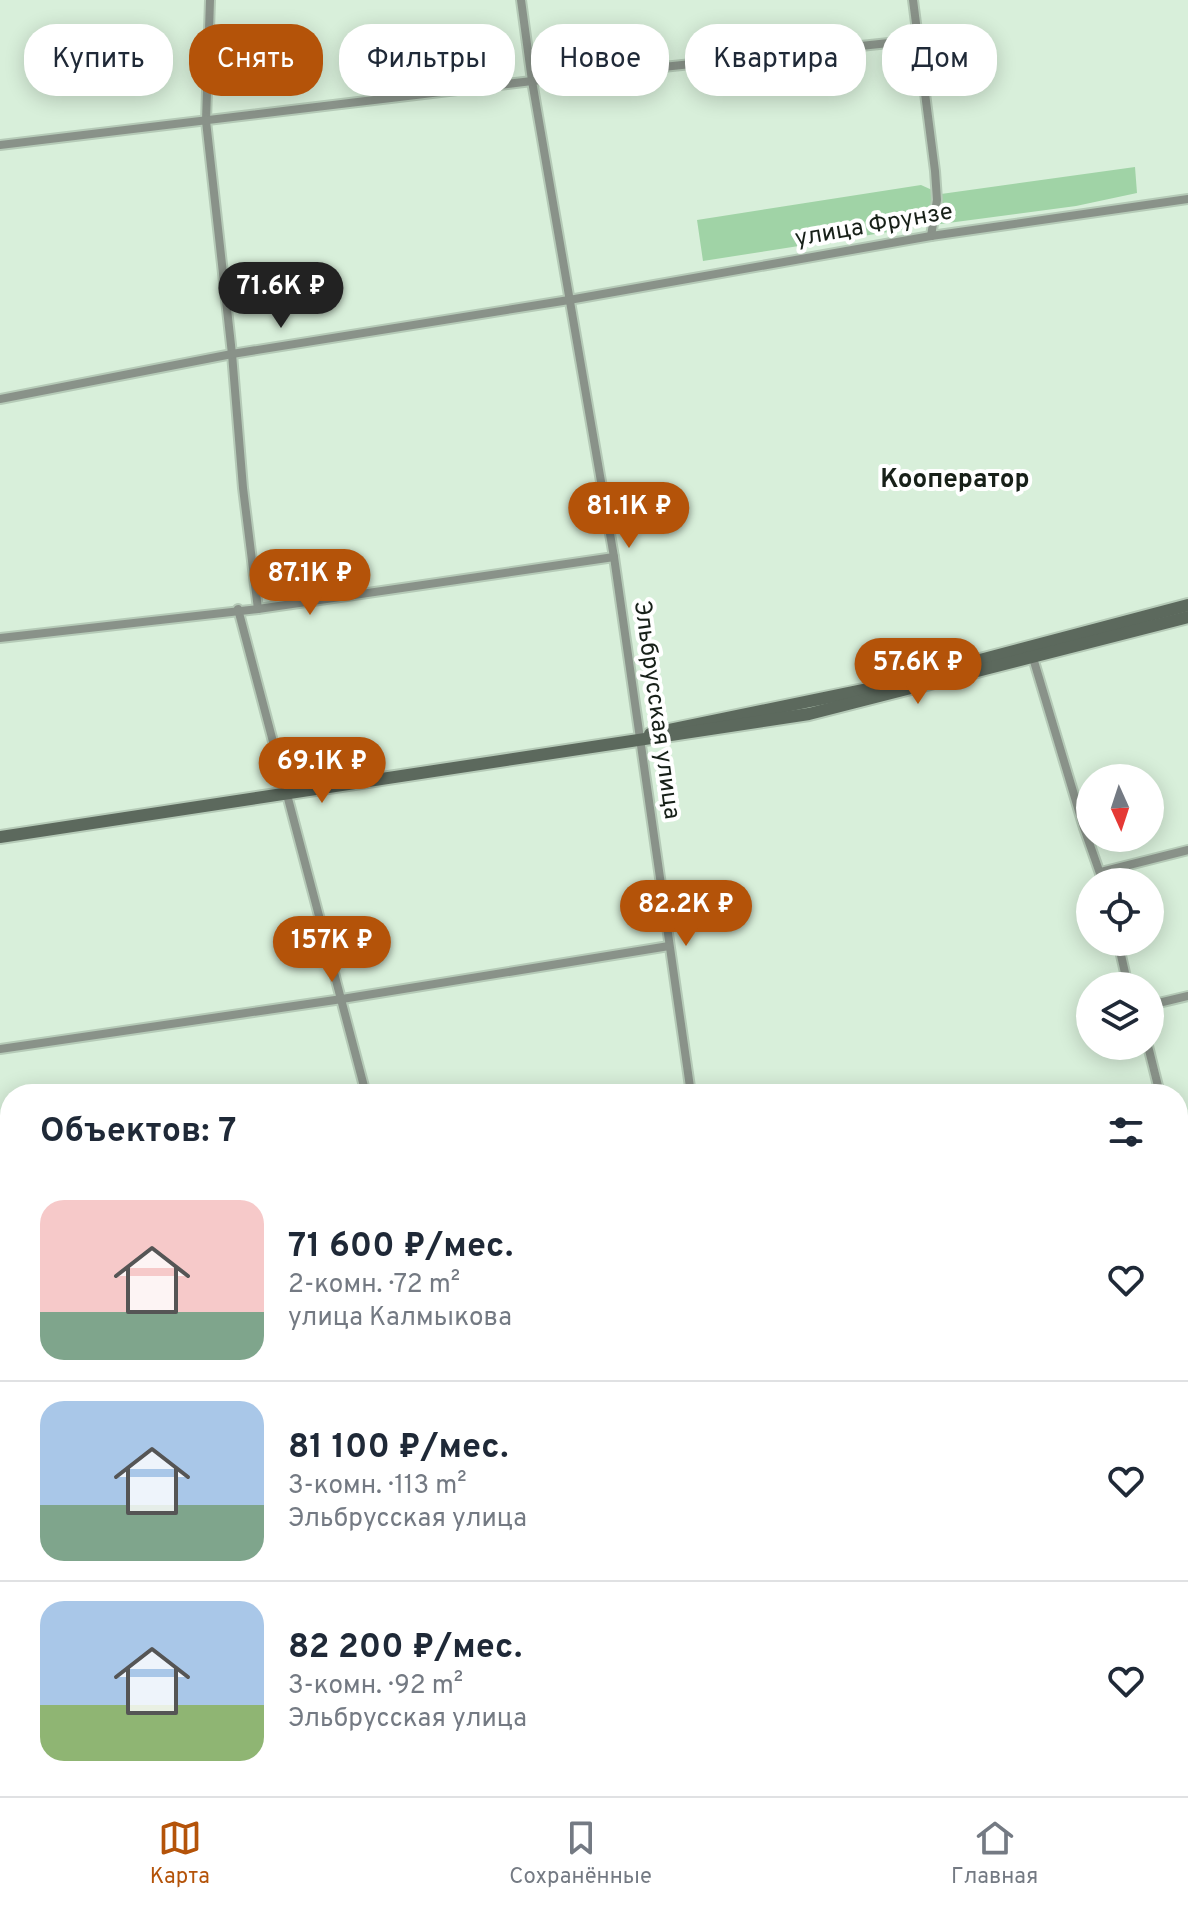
<!DOCTYPE html>
<html lang="ru">
<meta charset="utf-8">
<style>
:root{--surface:#fff;--page:#f2f2f3;--text:#1f2937;--muted:#747a83;--line:#e0e1e3;--accent:#b45309}
body{margin:0;font-family:Overpass,sans-serif;background:var(--page);color:var(--text);height:100vh;display:flex;flex-direction:column;font-size:30px;white-space:nowrap}
*{box-sizing:border-box;margin:0}
p{font-size:26px;color:var(--muted)}
.icon{flex:none;width:44px;height:44px;fill:none;stroke:currentColor;stroke-width:2;stroke-linecap:round;stroke-linejoin:round}
.map{position:relative;flex:1;overflow:hidden}
.sheet{position:absolute;left:0px;top:1084px;width:1188px;height:712px;display:flex;flex-direction:column;background:var(--surface);border-radius:32px 32px 0 0;box-shadow:0 4px 20px #0003}
.sheet>*{flex:none}
.top-card{position:absolute;left:24px;top:24px;width:1140px;height:72px;display:flex;gap:16px}
.needle{width:52px;rotate:177deg}
.controls{position:absolute;left:1076px;top:764px;display:grid;gap:16px}
.controls a{display:grid;place-items:center;width:88px;height:88px;border-radius:50%;background:var(--surface);box-shadow:0 4px 20px #0003;font-size:40px}
.price{position:absolute;translate:-50% -68px;padding:0 18px;border-radius:28px;background:var(--accent);color:#fff;font-size:26px;line-height:52px;filter:drop-shadow(0 2px 4px #0008)}
.price::after{content:'';position:absolute;left:50%;top:48px;width:24px;height:18px;margin-left:-12px;background:inherit;clip-path:polygon(0 0,100% 0,50% 100%)}
.price.selected{background:#222;color:#fff}
ul{padding:0;list-style:none}
li{display:flex;align-items:center;gap:24px;height:200px;padding:0 40px}
li+li{border-top:2px solid var(--line)}
li span{display:grid;place-items:center;flex:none;width:224px;height:160px;border-radius:24px;color:#555}
li>.icon{margin-inline-start:auto}
span .icon{width:96px;height:96px;fill:#fffc;stroke-width:1}
li b{font-size:34px}
h2{display:flex;justify-content:space-between;align-items:center;height:96px;padding:0 40px;font-size:34px}
.chip{padding:0 28px;border-radius:32px;background:var(--surface);box-shadow:0 4px 20px #0003;font-size:28px;line-height:72px}
.chip.selected{background:var(--accent);color:#fff}
.tab-bar{display:flex;justify-content:space-around;align-items:center;height:112px;border-top:2px solid var(--line);background:var(--surface);font-size:22px;color:var(--muted)}
.tab-bar a{display:grid;justify-items:center;gap:4px}
.tab-bar .selected{color:var(--accent)}
.map>svg:first-child{display:block}
.green{fill:#a0d3a6}
.lines{fill:none;stroke-linecap:round;stroke-linejoin:round}
.street-casing{stroke:#b5cab7;stroke-width:12}
.secondary-casing{stroke:#b5cab7;stroke-width:16}
.street{stroke:#899289;stroke-width:8}
.secondary{stroke:#5c695d;stroke-width:12}
.labels{text-anchor:middle;dominant-baseline:central;stroke-width:8;stroke-linejoin:round;paint-order:stroke}
.street-label{font-size:24px;fill:#172018;stroke:#fff}
.neighbourhood-label{font-size:26px;font-weight:bold;fill:#172018;stroke:#fff}
</style>
<div class="map">
<svg width="1188" height="1796" viewBox="0 0 1188 1796">
<rect width="100%" height="100%" fill="#d8efda"/>
<path class="green" d="M 1135,167 L 1137,193 L 1076,206 L 933,225 L 703,261 L 697,220 L 921,185 L 941,194 Z"/>
<g class="lines">
<defs>
<g id="street">
<path d="M 210,0 L 206,121 L 232,354 L 243,488 L 258,609"/>
<path d="M 521,0 L 532,81 L 614,557 L 691,1094"/>
<path d="M 913,0 L 935,171 L 937,200 L 931,236"/>
<path d="M 0,145 L 532,81 L 917,40"/>
<path d="M 0,399 L 232,354 L 569,300 L 931,236 L 1188,199"/>
<path d="M 238,609 L 366,1094"/>
<path d="M 0,638 L 258,609 L 614,557"/>
<path d="M 1033,658 L 1084,828 L 1103,882"/>
<path d="M 1101,872 L 1188,850"/>
<path d="M 1118,942 L 1128,986"/>
<path d="M 1150,1005 L 1188,996"/>
<path d="M 1148,1046 L 1160,1094"/>
<path d="M 0,1049 L 342,999 L 669,946"/>
<path d="M 1178,1135 L 1188,1133"/>
<path d="M 1178,1181 L 1188,1227"/>
<path d="M 0,1290 L 10,1289"/>
<path d="M 1178,1439 L 1188,1436"/>
<path d="M 0,1495 L 10,1493"/>
<path d="M 1178,1566 L 1188,1563"/>
<path d="M 0,1602 L 10,1645"/>
<path d="M 1178,1687 L 1188,1684"/>
<path d="M 0,1688 L 10,1685"/>
<path d="M 824,1786 L 827,1796"/>
<path d="M 588,1796 L 620,1786"/>
</g>
<g id="secondary">
<path d="M 650,734 L 878,687 L 1188,605"/>
<path d="M 0,837 L 809,714 L 1188,617"/>
</g>
</defs>
<use href="#street" class="street-casing"/>
<use href="#secondary" class="secondary-casing"/>
<use href="#street" class="street"/>
<use href="#secondary" class="secondary"/>
</g>
<g class="labels">
<g class="street-label">
<text transform="translate(874 226) rotate(-10)">улица Фрунзе</text>
<text transform="translate(656 710) rotate(82)">Эльбрусская улица</text>
</g>
<g class="neighbourhood-label">
<text x="955" y="480">Кооператор</text>
</g>
</g>
</svg>
<div class="controls">
<a><svg class="needle" viewBox="-14 -14 28 28"><path d="M0-13l5 13h-10z" fill="#e53935"/><path d="M0 13l5-13h-10z" fill="#747a83"/></svg></a>
<a><svg class="icon" aria-label="locate" viewBox="0 0 24 24"><circle cx="12" cy="12" r="6"/><path d="M12 2v4M12 18v4M2 12h4M18 12h4"/></svg></a>
<a><svg class="icon" aria-label="layers" viewBox="0 0 24 24"><path d="M12 4l9 5-9 5-9-5zM3 14l9 5 9-5"/></svg></a>
</div>
<b class="price selected" style="left:281px;top:330px">71.6K ₽</b>
<b class="price" style="left:629px;top:550px">81.1K ₽</b>
<b class="price" style="left:310px;top:617px">87.1K ₽</b>
<b class="price" style="left:918px;top:706px">57.6K ₽</b>
<b class="price" style="left:322px;top:805px">69.1K ₽</b>
<b class="price" style="left:686px;top:948px">82.2K ₽</b>
<b class="price" style="left:332px;top:984px">157K ₽</b>
<div class="top-card">
<a class="chip">Купить</a>
<a class="chip selected">Снять</a>
<a class="chip">Фильтры</a>
<a class="chip">Новое</a>
<a class="chip">Квартира</a>
<a class="chip">Дом</a>
</div>
<section class="sheet">
<h2>Объектов: 7<svg class="icon" aria-label="filters" viewBox="0 0 24 24"><path d="M4 7h16M4 17h16"/><circle cx="9" cy="7" r="2"/><circle cx="15" cy="17" r="2"/></svg></h2>
<ul>
<li><span style="background:linear-gradient(#f6c9c9 70%,#7fa58c 0)"><svg class="icon" aria-label="home" viewBox="0 0 24 24"><path d="M3 11l9-7 9 7M6 9v11h12V9"/></svg></span><div><b>71 600 ₽/мес.</b><p>2-комн. · 72 m²</p><p>улица Калмыкова</p></div><svg class="icon" aria-label="heart" viewBox="0 0 24 24"><path d="M12 20l-8-8c-3-5 5-10 8-4 3-6 11-1 8 4z"/></svg></li>
<li><span style="background:linear-gradient(#a9c7e8 65%,#7fa58c 0)"><svg class="icon" aria-label="home" viewBox="0 0 24 24"><path d="M3 11l9-7 9 7M6 9v11h12V9"/></svg></span><div><b>81 100 ₽/мес.</b><p>3-комн. · 113 m²</p><p>Эльбрусская улица</p></div><svg class="icon" aria-label="heart" viewBox="0 0 24 24"><path d="M12 20l-8-8c-3-5 5-10 8-4 3-6 11-1 8 4z"/></svg></li>
<li><span style="background:linear-gradient(#a9c7e8 65%,#8fb573 0)"><svg class="icon" aria-label="home" viewBox="0 0 24 24"><path d="M3 11l9-7 9 7M6 9v11h12V9"/></svg></span><div><b>82 200 ₽/мес.</b><p>3-комн. · 92 m²</p><p>Эльбрусская улица</p></div><svg class="icon" aria-label="heart" viewBox="0 0 24 24"><path d="M12 20l-8-8c-3-5 5-10 8-4 3-6 11-1 8 4z"/></svg></li>
</ul>
</section>
</div>
<nav class="tab-bar">
<a class="selected"><svg class="icon" aria-label="map" viewBox="0 0 24 24"><path d="M3 6l6-2 6 2 6-2v14l-6 2-6-2-6 2zM9 4v14M15 6v14"/></svg>Карта</a>
<a><svg class="icon" aria-label="saved" viewBox="0 0 24 24"><path d="M7 4h10v16l-5-4-5 4z"/></svg>Сохранённые</a>
<a><svg class="icon" aria-label="home" viewBox="0 0 24 24"><path d="M3 11l9-7 9 7M6 9v11h12V9"/></svg>Главная</a>
</nav>
